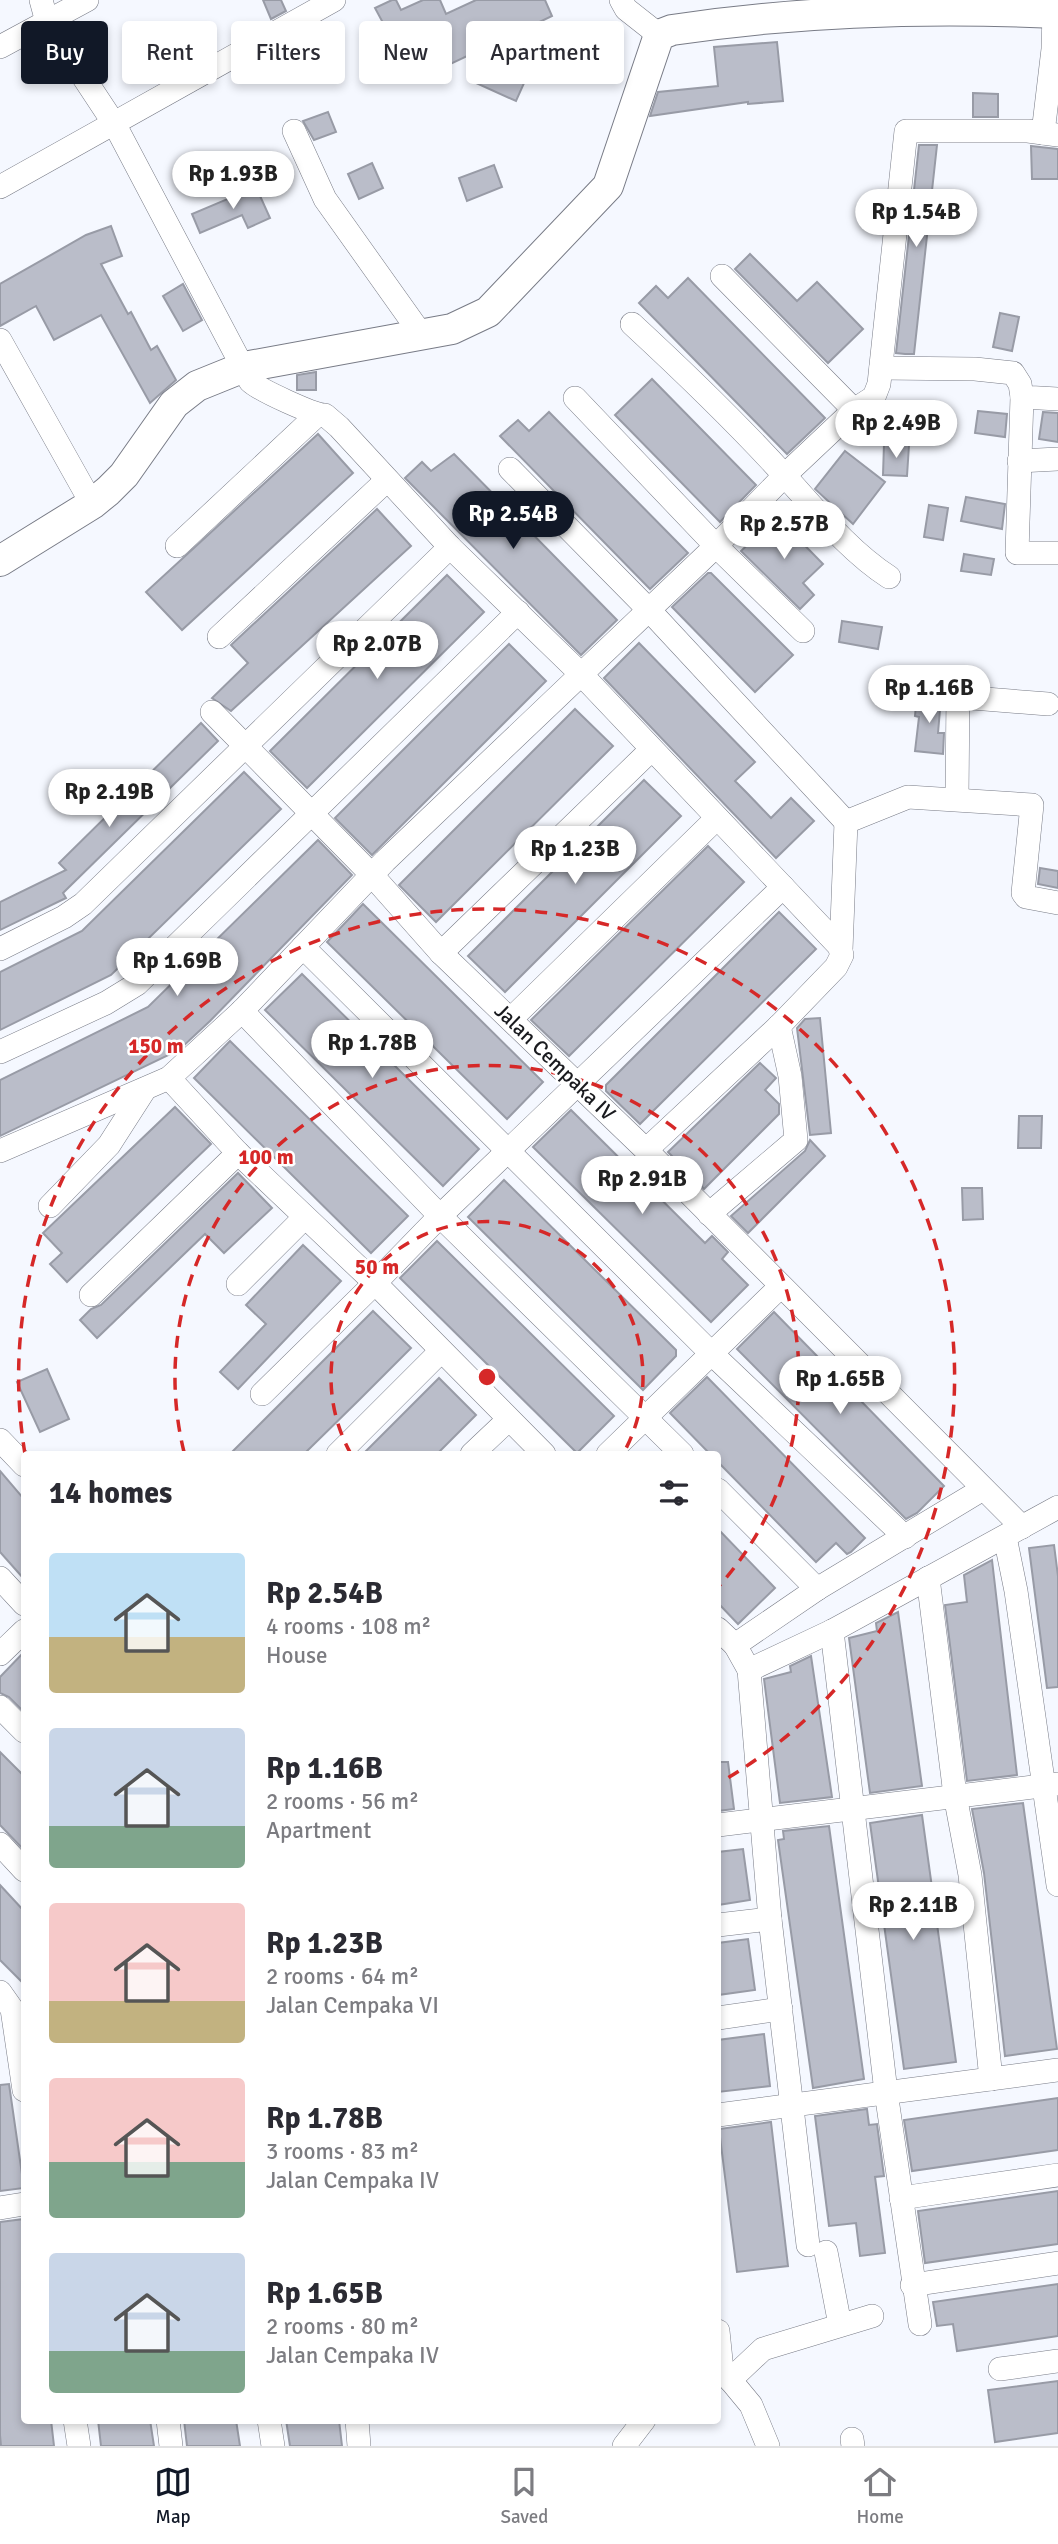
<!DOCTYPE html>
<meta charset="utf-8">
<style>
:root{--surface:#fff;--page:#f2f2f3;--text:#2b2b33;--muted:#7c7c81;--line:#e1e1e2;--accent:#111827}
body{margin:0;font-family:Signika,sans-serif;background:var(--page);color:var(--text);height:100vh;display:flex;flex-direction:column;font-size:26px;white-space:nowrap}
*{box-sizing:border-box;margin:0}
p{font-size:23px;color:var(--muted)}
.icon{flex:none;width:38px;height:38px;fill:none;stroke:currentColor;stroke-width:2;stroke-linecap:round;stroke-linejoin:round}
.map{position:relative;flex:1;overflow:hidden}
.side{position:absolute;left:21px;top:1451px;width:700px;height:973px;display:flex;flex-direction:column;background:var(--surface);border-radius:7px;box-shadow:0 4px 10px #0003}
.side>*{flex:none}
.hud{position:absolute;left:21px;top:21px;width:700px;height:63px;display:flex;gap:14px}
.price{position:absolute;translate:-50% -60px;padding:0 16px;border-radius:24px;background:#fff;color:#222;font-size:23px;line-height:46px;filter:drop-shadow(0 2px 4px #0008)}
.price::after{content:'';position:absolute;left:50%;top:42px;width:21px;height:16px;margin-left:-10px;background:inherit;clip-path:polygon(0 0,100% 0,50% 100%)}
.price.active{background:var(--accent);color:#fff}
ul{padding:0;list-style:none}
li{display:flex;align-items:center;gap:21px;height:175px;padding:0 28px}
li span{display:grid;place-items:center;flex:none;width:196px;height:140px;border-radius:7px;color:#555}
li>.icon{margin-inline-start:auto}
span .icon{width:84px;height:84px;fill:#fffc;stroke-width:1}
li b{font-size:30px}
h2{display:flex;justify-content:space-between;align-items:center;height:84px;padding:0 28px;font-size:30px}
.pill{padding:0 24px;border-radius:7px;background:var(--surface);box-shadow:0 4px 10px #0003;font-size:24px;line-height:63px}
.pill.active{background:var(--accent);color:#fff}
.tab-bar{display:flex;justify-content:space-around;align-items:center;height:98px;border-top:2px solid var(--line);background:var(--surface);font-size:19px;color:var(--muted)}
.tab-bar a{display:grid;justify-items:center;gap:4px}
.tab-bar .active{color:var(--accent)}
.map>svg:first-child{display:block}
.building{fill:#babdc9;stroke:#989ba6;stroke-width:2}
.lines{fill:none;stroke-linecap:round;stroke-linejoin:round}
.minor-casing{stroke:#787b86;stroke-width:24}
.tertiary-casing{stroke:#787b86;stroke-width:32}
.minor{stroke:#fff;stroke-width:23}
.tertiary{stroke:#fff;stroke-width:30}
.ring{fill:none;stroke:#d62828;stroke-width:3.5;stroke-dasharray:12 9}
.labels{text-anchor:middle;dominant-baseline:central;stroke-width:5;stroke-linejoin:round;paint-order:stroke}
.street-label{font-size:21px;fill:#191a1e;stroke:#fff}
.centre{fill:#d62828;stroke:#fff;stroke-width:3.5}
.ring-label{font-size:21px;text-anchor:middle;font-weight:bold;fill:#d62828;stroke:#fff;stroke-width:5;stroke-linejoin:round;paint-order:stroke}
</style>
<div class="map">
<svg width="1058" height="2446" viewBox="0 0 1058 2446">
<rect width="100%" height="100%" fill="#f5f8ff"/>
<g class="building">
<path d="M 263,0 L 281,0 L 286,11 L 271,19 Z"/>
<path d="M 392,0 L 396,0 L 401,10 L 423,0 L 440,0 L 446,14 L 476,0 L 545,0 L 552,16 L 498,42 L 552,45 L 551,64 L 533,63 L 516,101 L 476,83 L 478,78 L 467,56 L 425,76 L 410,43 L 397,49 L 375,8 Z"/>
<path d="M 777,42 L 783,101 L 748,104 L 748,102 L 650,116 L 658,92 L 718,86 L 714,47 Z"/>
<path d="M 973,93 L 998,94 L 998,117 L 973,117 Z"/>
<path d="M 328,112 L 336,132 L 314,140 L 303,121 Z"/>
<path d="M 919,145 L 937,145 L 914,354 L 905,354 L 896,353 Z"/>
<path d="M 1031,146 L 1058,149 L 1058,179 L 1032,179 Z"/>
<path d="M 372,163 L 383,188 L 359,199 L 348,174 Z"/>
<path d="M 494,165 L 502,187 L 467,201 L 459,178 Z"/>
<path d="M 256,187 L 270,218 L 248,228 L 242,215 L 200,233 L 192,214 Z"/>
<path d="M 111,226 L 122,256 L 101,264 L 128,314 L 131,312 L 151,350 L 157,346 L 176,380 L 150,403 L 101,315 L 54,340 L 36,306 L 0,326 L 0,284 L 86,235 Z"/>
<path d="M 750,254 L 797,301 L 817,282 L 863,329 L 828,363 L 735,269 Z"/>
<path d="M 688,278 L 825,418 L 787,454 L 639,303 L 656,286 L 668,298 Z"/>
<path d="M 183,284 L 202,320 L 183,331 L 163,296 Z"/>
<path d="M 1000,313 L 1019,317 L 1012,351 L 993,347 Z"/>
<path d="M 316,372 L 316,390 L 297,390 L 297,375 Z"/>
<path d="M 652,379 L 756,485 L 720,522 L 615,415 Z"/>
<path d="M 978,411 L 1007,414 L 1005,437 L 975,433 Z"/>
<path d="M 549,412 L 688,553 L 650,589 L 500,436 L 518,420 L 529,431 Z"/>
<path d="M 1043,412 L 1058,413 L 1058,442 L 1039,439 Z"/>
<path d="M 318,434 L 353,473 L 182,630 L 146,592 Z"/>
<path d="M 884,444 L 909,445 L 907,476 L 883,475 Z"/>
<path d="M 845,451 L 885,482 L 853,524 L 815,489 Z"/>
<path d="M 454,454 L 617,620 L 581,655 L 405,478 L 422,462 L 431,471 Z"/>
<path d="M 966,497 L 1005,504 L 1002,529 L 961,521 Z"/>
<path d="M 929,505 L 948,508 L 943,540 L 924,537 Z"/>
<path d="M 377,509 L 411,546 L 231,711 L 212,698 L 248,663 L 231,645 Z"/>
<path d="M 777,517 L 823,564 L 803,583 L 814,595 L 800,609 L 741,551 Z"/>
<path d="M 964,554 L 994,559 L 991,575 L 961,571 Z"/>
<path d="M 708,573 L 711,573 L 793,655 L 755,692 L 672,607 Z"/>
<path d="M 447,575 L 484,612 L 307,788 L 270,751 Z"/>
<path d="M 842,621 L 882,627 L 878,649 L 839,642 Z"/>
<path d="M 639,643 L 755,762 L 735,781 L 747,793 L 771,818 L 791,798 L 814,821 L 776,858 L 604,678 Z"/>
<path d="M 509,644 L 546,681 L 372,855 L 335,818 Z"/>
<path d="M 929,694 L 941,698 L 938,733 L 944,733 L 943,754 L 915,751 L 919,717 L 915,716 L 917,695 Z"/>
<path d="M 575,709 L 613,746 L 436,922 L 399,885 Z"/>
<path d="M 201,723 L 218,741 L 63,893 L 66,898 L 0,930 L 0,902 L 66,870 L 59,863 Z"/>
<path d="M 244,772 L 281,809 L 111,975 L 0,1030 L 0,972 L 82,931 Z"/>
<path d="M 644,780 L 681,816 L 505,992 L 468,956 Z"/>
<path d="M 318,840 L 352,875 L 210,1021 L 179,1050 L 0,1136 L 0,1080 L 148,1007 Z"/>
<path d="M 708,846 L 744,882 L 569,1056 L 531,1020 Z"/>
<path d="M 1040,868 L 1058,871 L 1058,888 L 1038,884 Z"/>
<path d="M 363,904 L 543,1082 L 507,1119 L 327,942 Z"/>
<path d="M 779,912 L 816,949 L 640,1124 L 606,1091 L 606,1085 Z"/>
<path d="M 302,974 L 479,1149 L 443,1186 L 265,1010 Z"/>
<path d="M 820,1018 L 831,1133 L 810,1135 L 797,1028 L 805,1019 Z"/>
<path d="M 230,1041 L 408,1216 L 371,1253 L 194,1078 Z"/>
<path d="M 760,1063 L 776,1078 L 765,1090 L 779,1104 L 779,1114 L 704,1189 L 668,1152 Z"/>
<path d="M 175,1107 L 211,1144 L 67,1282 L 50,1264 L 62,1253 L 43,1233 Z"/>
<path d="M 571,1110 L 705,1243 L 712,1236 L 728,1252 L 722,1259 L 748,1285 L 711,1322 L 533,1147 Z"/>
<path d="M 1019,1116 L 1042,1116 L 1041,1148 L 1018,1148 Z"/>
<path d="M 810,1140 L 825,1156 L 748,1233 L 731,1216 L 805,1151 Z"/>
<path d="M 238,1173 L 272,1208 L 224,1253 L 205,1234 L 97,1338 L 80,1320 L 91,1309 L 101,1305 Z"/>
<path d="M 504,1180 L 676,1350 L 676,1356 L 643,1390 L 468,1217 Z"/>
<path d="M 962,1188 L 982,1188 L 983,1219 L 963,1220 Z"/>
<path d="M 437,1241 L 614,1416 L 577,1453 L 400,1278 Z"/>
<path d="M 303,1245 L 341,1281 L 238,1389 L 220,1372 L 266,1324 L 246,1305 Z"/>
<path d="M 373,1311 L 411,1348 L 358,1401 L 304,1454 L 230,1454 Z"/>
<path d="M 774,1312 L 944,1486 L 917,1513 L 906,1519 L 737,1349 Z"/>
<path d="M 47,1369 L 69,1419 L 40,1432 L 17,1382 Z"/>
<path d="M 707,1377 L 865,1538 L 851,1552 L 847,1554 L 836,1543 L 816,1562 L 718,1462 L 718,1454 L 710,1454 L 670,1413 Z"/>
<path d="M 439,1378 L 476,1415 L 437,1454 L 363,1454 Z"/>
<path d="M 0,1471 L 24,1499 L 24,1579 L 0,1552 Z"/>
<path d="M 718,1529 L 775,1588 L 738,1624 L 718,1603 Z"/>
<path d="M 1054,1545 L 1058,1576 L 1058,1687 L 1047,1688 L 1029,1548 Z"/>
<path d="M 992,1560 L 1017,1775 L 967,1781 L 945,1605 L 967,1602 L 964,1575 Z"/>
<path d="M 898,1612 L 922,1786 L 870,1793 L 849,1638 L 877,1631 L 876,1623 Z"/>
<path d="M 24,1652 L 24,1712 L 9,1697 L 0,1693 L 0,1677 Z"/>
<path d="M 811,1656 L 832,1797 L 780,1803 L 764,1679 L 791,1672 L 790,1666 Z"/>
<path d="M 0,1752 L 24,1776 L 24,1850 L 0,1825 Z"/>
<path d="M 718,1762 L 728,1762 L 734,1809 L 718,1811 Z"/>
<path d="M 1023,1803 L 1057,2049 L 1005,2056 L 984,1873 L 972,1809 Z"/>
<path d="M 922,1815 L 956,2062 L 904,2069 L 870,1823 Z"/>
<path d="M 829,1826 L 864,2079 L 813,2088 L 778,1840 L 784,1839 L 783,1831 Z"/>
<path d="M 743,1849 L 750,1900 L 718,1905 L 718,1852 Z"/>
<path d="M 0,1885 L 24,1911 L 24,1984 L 0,1960 Z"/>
<path d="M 748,1939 L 755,1990 L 718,1995 L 718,1943 Z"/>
<path d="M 764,2034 L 770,2086 L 718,2092 L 718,2040 Z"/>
<path d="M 9,2084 L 24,2188 L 0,2191 L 0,2085 Z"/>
<path d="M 1058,2098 L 1058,2150 L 912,2171 L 904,2120 Z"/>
<path d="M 867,2109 L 869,2125 L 877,2124 L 884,2176 L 875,2177 L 885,2253 L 860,2256 L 856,2223 L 829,2226 L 815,2116 Z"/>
<path d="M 771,2122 L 788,2266 L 737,2272 L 719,2129 Z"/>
<path d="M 1058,2191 L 1058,2244 L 925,2263 L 918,2211 Z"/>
<path d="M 24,2219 L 24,2420 L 51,2420 L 54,2446 L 1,2446 L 0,2435 L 0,2222 Z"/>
<path d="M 1058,2284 L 1058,2336 L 957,2351 L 953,2324 L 937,2326 L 933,2302 Z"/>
<path d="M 1058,2381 L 1058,2433 L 995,2442 L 988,2390 Z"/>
<path d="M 98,2420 L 150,2420 L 154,2446 L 101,2446 Z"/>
<path d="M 184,2420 L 236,2420 L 240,2446 L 187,2446 Z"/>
<path d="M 286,2420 L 339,2420 L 342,2446 L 290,2446 Z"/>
</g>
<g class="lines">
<defs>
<g id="minor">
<path d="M 41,0 L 47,22 L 115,125 L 250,381 C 259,390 314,415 325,415 L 339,427 L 450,547 L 581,674 L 839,946 L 842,955 L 836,967 L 779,1026 L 646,1150"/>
<path d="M 621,0 L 626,9 L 659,35"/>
<path d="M 0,47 L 87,0"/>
<path d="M 294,131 L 325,199 L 421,334"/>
<path d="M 1043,133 L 1053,49 L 1054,13"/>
<path d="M 0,187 L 334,0"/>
<path d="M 722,276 L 854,410"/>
<path d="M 632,324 C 685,373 737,423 785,476 C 817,511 849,551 889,577"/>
<path d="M 0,340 L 92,504"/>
<path d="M 881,368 L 975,369 L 1013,373 L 1020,384 L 1022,397 L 1058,399"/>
<path d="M 1022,397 L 1017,553 L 1058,553"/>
<path d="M 575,398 L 716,546 L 803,631"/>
<path d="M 1019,461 L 1058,459"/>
<path d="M 510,469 L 650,611 L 846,822"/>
<path d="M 177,546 L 316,416"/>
<path d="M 219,637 L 386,481"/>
<path d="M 912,681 L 931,680 L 956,688 L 958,692 L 957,798"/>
<path d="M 960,697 L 1048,704"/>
<path d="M 212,712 L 371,874 L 441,953 L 646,1150 L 1022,1527"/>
<path d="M 303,947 L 710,1352 L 905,1537"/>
<path d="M 0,949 L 64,917 L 83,904 L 450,547"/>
<path d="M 841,950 L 846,822 L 908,797 L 1032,805 L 1023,893 L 1026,897 L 1058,903"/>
<path d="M 441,953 L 651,750"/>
<path d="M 242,1011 L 440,1216 L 682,1454"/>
<path d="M 512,1018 L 717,818"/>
<path d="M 0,1052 L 106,1003 L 137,984 L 518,612"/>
<path d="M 169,1078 L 238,1153 L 375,1283 L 440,1216 L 783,887"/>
<path d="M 0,1151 L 169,1078 L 242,1011 L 385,861 L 716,546 L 785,475 L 854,410 L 874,397 L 879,384 L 906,131 L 1028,131 L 1058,135"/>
<path d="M 50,1206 L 109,1145 L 145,1089"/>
<path d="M 709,1214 L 796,1140 L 790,1076 L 779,1026"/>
<path d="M 238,1284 L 304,1218"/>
<path d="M 91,1295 L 238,1153"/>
<path d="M 262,1394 L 375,1283 L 544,1454"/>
<path d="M 0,1440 L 24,1465"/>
<path d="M 338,1454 L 441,1351"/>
<path d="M 472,1454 L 508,1420"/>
<path d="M 608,1454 L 780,1287"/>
<path d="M 718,1490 L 817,1589 L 735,1645"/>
<path d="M 1005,1537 L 1016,1591 L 1058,1885"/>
<path d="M 0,1578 L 24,1604"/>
<path d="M 928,1578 L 955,1795 L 970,1875 L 991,2079"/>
<path d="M 817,1589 L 983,1489"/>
<path d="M 718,1629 L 735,1645 L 749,1670 L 832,1631 L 1058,1507"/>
<path d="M 832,1631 L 886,2092 L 920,2324"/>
<path d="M 0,1654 L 24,1631"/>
<path d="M 749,1670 L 770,1919"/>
<path d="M 0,1707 L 24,1731"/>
<path d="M 718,1825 L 1058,1784"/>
<path d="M 0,1844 L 24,1870"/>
<path d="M 718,1925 L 770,1919 L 808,2245"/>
<path d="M 0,1992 L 12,2009 L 24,2090"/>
<path d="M 718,2018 L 781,2009"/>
<path d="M 718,2115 L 1058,2070"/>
<path d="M 901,2198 L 1058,2175"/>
<path d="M 0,2208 L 24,2204"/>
<path d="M 826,2252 L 840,2325"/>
<path d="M 912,2285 L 1058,2263"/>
<path d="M 718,2331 L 722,2370 L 751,2405 L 768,2446"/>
<path d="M 1000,2369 L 1058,2361"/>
<path d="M 730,2380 L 763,2349 L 872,2316"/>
<path d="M 75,2420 L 79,2446"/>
<path d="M 168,2420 L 171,2446"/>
<path d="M 269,2420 L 273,2446"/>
<path d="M 357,2420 L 359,2446"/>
<path d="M 852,2439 L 853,2446"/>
<path d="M 624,2446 L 644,2420"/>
</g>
<path id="tertiary" d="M 0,561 L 92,504 L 108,491 L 124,475 L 174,404 L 197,386 L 244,367 L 452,329 L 488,312 L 608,186 L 659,35 L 672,30 C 799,11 930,7 1058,13"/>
</defs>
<use href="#minor" class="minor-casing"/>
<use href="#tertiary" class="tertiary-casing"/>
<use href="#minor" class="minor"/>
<use href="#tertiary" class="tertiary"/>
</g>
<g class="ring">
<path d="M351 1454A156 156 0 1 1 623 1454"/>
<path d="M184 1452A312 312 0 1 1 719 1586"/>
<path d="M25 1454A468 468 0 1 1 721 1782"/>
</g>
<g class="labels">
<g class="street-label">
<text transform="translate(555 1062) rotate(44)">Jalan Cempaka IV</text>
</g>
</g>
<circle cx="487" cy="1377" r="10" class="centre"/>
<g class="ring-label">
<text x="156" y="1053">150 m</text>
<text x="266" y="1164">100 m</text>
<text x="377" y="1274">50 m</text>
</g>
</svg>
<b class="price" style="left:233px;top:211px">Rp 1.93B</b>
<b class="price" style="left:916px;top:249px">Rp 1.54B</b>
<b class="price" style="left:896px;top:460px">Rp 2.49B</b>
<b class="price active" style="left:513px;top:551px">Rp 2.54B</b>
<b class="price" style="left:784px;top:561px">Rp 2.57B</b>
<b class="price" style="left:377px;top:681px">Rp 2.07B</b>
<b class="price" style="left:929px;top:725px">Rp 1.16B</b>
<b class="price" style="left:109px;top:829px">Rp 2.19B</b>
<b class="price" style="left:575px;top:886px">Rp 1.23B</b>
<b class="price" style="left:177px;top:998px">Rp 1.69B</b>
<b class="price" style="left:372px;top:1080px">Rp 1.78B</b>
<b class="price" style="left:642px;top:1216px">Rp 2.91B</b>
<b class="price" style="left:840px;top:1416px">Rp 1.65B</b>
<b class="price" style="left:913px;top:1942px">Rp 2.11B</b>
<div class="hud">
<a class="pill active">Buy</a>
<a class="pill">Rent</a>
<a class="pill">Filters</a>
<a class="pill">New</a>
<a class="pill">Apartment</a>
</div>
<section class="side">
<h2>14 homes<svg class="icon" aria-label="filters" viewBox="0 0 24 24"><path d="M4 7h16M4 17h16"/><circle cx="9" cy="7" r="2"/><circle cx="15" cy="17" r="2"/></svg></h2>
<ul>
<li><span style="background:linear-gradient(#bfe0f5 60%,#c2b280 0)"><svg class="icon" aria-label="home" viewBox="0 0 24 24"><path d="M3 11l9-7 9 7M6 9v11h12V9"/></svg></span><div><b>Rp 2.54B</b><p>4 rooms · 108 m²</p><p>House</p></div></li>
<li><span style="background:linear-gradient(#c9d6e8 70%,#7fa58c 0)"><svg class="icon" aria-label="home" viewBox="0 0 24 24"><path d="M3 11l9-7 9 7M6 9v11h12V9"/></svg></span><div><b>Rp 1.16B</b><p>2 rooms · 56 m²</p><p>Apartment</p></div></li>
<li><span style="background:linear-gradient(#f6c9c9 70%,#c2b280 0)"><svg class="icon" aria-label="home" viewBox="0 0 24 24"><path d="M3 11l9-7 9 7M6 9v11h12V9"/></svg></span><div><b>Rp 1.23B</b><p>2 rooms · 64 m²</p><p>Jalan Cempaka VI</p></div></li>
<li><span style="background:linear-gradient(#f6c9c9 60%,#7fa58c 0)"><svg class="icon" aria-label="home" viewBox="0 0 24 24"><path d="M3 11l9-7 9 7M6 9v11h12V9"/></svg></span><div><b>Rp 1.78B</b><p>3 rooms · 83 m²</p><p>Jalan Cempaka IV</p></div></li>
<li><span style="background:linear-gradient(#c9d6e8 70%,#7fa58c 0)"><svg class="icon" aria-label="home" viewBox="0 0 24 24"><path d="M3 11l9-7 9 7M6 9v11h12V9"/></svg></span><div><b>Rp 1.65B</b><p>2 rooms · 80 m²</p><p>Jalan Cempaka IV</p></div></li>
</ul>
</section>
</div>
<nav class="tab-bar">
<a class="active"><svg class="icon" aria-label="map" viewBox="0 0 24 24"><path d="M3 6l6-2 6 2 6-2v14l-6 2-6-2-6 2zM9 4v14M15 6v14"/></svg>Map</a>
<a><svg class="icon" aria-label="saved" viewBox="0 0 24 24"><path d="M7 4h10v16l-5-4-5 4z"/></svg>Saved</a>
<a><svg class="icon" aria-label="home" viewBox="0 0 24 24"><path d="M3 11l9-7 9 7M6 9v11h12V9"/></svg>Home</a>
</nav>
